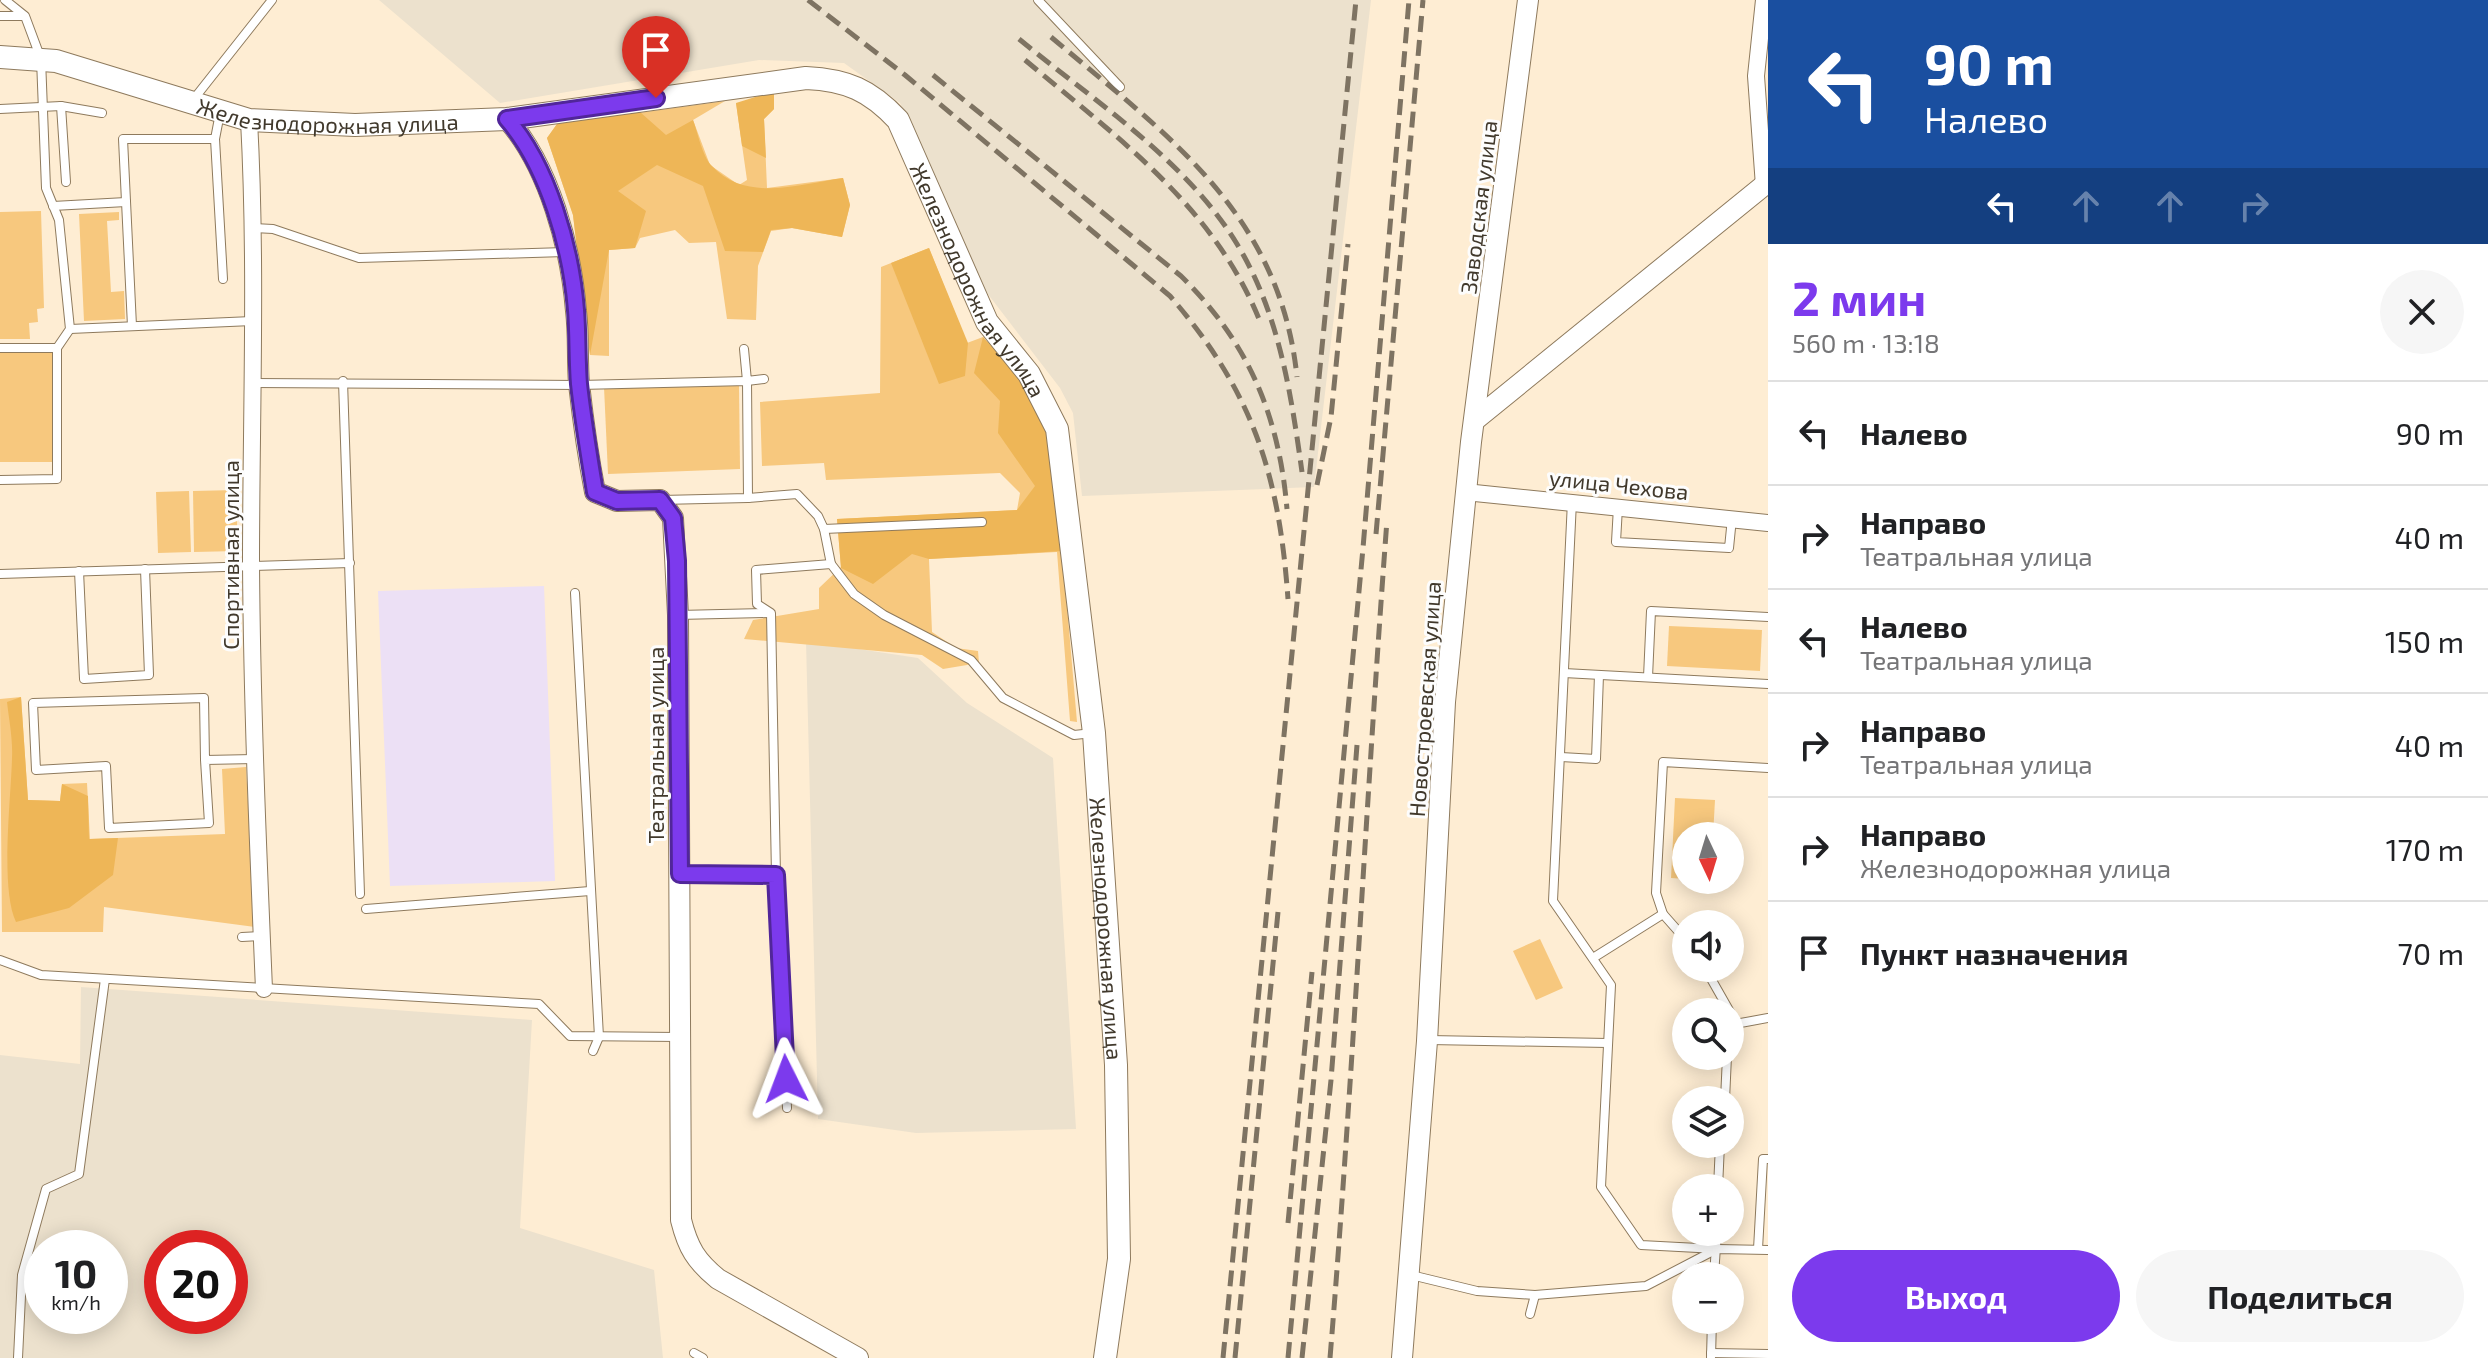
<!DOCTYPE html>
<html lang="ru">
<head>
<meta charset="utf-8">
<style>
	:root { --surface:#fff; --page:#f6f6f6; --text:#202124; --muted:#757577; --line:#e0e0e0; --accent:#7c3aed }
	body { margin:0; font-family:"Exo 2",sans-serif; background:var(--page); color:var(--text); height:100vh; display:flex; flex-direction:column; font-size:30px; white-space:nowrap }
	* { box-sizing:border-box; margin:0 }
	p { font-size:26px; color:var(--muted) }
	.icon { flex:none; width:44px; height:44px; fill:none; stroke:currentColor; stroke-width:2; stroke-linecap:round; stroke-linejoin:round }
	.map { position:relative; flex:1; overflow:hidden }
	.drawer { display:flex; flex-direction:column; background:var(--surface); width:720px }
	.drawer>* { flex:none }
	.banner { background:#1a4fa0; color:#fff; overflow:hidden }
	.needle { width:52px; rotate:176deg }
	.fabs { position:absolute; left:1672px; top:822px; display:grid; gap:16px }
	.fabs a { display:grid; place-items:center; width:72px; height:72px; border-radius:50%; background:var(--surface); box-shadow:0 4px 20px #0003; font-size:40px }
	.speed { position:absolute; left:24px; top:1230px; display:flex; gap:16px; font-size:40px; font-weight:700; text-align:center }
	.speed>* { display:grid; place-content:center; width:104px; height:104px; border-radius:50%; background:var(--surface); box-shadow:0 4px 20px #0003; line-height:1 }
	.speed small { font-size:20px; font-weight:400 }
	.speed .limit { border:12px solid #d22; background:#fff; color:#111 }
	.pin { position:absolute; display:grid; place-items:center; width:68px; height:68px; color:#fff; margin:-82px -34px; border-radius:50% 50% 50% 0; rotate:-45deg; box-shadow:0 0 8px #0007 }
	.pin .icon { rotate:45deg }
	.me { position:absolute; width:88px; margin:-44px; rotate:357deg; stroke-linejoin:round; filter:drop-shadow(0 0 6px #0008) }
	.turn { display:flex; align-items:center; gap:28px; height:168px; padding:0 24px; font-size:36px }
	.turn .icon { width:104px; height:104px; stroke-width:2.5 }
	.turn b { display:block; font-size:56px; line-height:68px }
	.lanes { display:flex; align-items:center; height:76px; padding:0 24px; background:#0003; justify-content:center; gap:40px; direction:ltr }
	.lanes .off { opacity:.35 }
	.round { display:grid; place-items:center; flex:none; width:84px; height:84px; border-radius:42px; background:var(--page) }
	.summary { display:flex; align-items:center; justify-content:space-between; height:136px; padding:0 24px }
	h1 { font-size:48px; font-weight:700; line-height:60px; color:var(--accent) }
	.primary-button { display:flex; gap:16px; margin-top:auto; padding:16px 24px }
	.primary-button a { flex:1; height:92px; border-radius:48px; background:var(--accent); color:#fff; font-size:32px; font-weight:700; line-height:92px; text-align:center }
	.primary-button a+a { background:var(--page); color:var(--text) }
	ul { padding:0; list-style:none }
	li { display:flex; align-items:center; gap:24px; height:104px; padding:0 24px; border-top:2px solid var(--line) }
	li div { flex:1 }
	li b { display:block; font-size:30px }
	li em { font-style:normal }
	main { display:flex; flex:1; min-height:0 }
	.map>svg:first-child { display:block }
	.industrial { fill:#ece1cd; fill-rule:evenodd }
	.education { fill:#ece0f5 }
	.green { fill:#f7c87e }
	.forest { fill:#eeb657 }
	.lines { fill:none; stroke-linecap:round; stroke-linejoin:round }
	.service-casing { stroke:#8e7a5d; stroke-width:10 }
	.minor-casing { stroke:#8e7a5d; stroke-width:18 }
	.tertiary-casing { stroke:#8e7a5d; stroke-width:22 }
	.secondary-casing { stroke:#8e7a5d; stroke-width:24 }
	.service { stroke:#fff; stroke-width:8 }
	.minor { stroke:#fff; stroke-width:16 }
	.tertiary { stroke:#fff; stroke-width:20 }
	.secondary { stroke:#fff; stroke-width:22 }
	.rail { stroke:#7e7362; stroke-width:5; stroke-dasharray:16 8; stroke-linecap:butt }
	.route-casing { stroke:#51269a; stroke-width:20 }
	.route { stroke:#7c3aed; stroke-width:14 }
	.labels { text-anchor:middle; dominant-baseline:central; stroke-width:6; stroke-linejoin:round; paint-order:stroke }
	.street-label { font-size:22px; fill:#41392c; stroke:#fdfdfd }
</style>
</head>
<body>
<main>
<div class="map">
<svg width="1768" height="1358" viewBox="0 0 1768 1358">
	<rect width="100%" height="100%" fill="#feedd3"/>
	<g class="industrial">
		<path d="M379,0H1371L1314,487L1082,496L1073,413L1060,388L984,289L900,103L844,63L759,60L500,103Z"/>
		<path d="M806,641L918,658L967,703L1053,758L1076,1129L916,1133L818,1119Z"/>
		<path d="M81,987L532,1020L520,1228L654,1270L663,1358H0V1055L80,1064ZM42,1248H110V1316H42ZM162,1248H230V1316H162Z"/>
	</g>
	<path class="education" d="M544,586L555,881L390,886L378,591Z"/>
	<g class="green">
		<path d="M725,101L693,120L710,165L739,185L747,180L736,103L774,109L764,119L767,188L843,178L850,205L842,237L792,228L771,231L758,266L756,320L727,319L716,242L689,243L675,230L640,238L635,248L609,250V356L590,355L573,215L547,138L557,124Z"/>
		<path d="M41,211L44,308L37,309L38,322L29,323L30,339H0V212Z"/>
		<path d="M119,212V220L107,221L111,292L124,291L125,319L84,321L79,214Z"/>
		<path d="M929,248L967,343L983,337L1052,433L1077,722L1070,721L1057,552L929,559L932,632L956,648L978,651L979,663L943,669L922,655L744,639L753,620L819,609V588L841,567L837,519L1017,510L1020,493L1000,473L826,480L824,463L762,466L760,402L880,393L881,267Z"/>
		<rect x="0" y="353" width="52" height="109"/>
		<path d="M739,385L740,469L608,474L604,387Z"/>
		<path d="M236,490L238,551L194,552L193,491Z"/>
		<path d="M189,491L191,552L158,553L156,492Z"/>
		<path d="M1669,626L1762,630L1760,671L1667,666Z"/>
		<path d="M21,697L28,800L60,801L62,784L87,783L90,839L225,834L222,769L246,767L255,927L104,907L103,932H2L0,699Z"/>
		<path d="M1675,798L1715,800L1713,836H1686V879L1671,878Z"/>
		<path d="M1540,939L1563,988L1536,1000L1513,951Z"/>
	</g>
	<g class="forest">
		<path d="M774,91V109L764,119L766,158L742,146L736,103Z"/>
		<path d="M640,112L666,135L693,120C698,133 702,156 712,166C746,203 800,184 843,178L850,205L842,237L792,228L771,230L763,252L725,251L703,186L657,165L618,191L646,211L635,248L609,250L590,355L573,215L547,138L557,124Z"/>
		<path d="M929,248L968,343L965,376L939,384L891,263Z"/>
		<path d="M983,337L1032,390L1052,433L1062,551L929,559L912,554L873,584L841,568L837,519L1017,510L1035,486L998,433L1000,401L974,373Z"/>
		<path d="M21,697L28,800L60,801L62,784L88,796L89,839L118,838L113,875L69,908L16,922C0,889 11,799 12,758C13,739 9,720 7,702Z"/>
	</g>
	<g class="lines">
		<g class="service-casing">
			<g id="service">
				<path d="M1038,0L1120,87"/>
				<path d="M0,16H24"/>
				<path d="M193,100L272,0"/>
				<path d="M61,106L66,182"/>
				<path d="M0,109L61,106L102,113"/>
				<path d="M215,139L223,279"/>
				<path d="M53,206L126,202"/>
				<path d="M254,228L273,229L359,258L565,252"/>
				<path d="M132,326L123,139H215L220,113"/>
				<path d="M70,329L252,321"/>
				<path d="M0,348H57"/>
				<path d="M744,349L747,381L764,379"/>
				<path d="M343,381L360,894"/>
				<path d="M252,383L580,385L747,381L748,498L661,500"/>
				<path d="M0,480L57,479V348L70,329L59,220L46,188L41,59L25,16L5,0"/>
				<path d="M748,498L797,494L818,516L824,529L982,522"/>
				<path d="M1572,501L1553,901L1611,985L1601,1187L1641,1245L1717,1249"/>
				<path d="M1618,507L1616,542L1729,548L1732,518"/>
				<path d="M824,529L831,564"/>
				<path d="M79,571L84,679L149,675L145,569"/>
				<path d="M0,574L350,563"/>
				<path d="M575,593L599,1037L593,1051"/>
				<path d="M678,615L769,613"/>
				<path d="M1564,673L1768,684"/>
				<path d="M1648,677L1651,611L1768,617"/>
				<path d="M1561,757L1596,759L1599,675"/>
				<path d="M205,760L209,823L109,828L106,766L36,770L33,703L204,698L205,760L254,759"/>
				<path d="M681,874L776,875L787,1108"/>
				<path d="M776,875L771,613L757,604L756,570L831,564L854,594L884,615L971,660L1003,698L1074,735L1093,733"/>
				<path d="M366,909L590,891"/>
				<path d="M242,937L261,936"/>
				<path d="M1686,940L1663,914L1656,893L1663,762L1768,768"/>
				<path d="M1593,958L1663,914"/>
				<path d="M0,960L41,975L539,1004L570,1036L679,1037"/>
				<path d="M1705,968L1730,1012"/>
				<path d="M1730,1013L1735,1024L1730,1036"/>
				<path d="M1735,1024L1768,1018"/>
				<path d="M1429,1040L1608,1043"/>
				<path d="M1725,1100L1727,1056"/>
				<path d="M1718,1188L1720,1144"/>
				<path d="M1758,1249L1763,1159H1768"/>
				<path d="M1411,1275L1477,1291L1535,1295L1646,1286L1717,1249L1768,1250"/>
				<path d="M1714,1276L1717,1232"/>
				<path d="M1530,1314L1535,1295"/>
				<path d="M694,1353L703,1358"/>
				<path d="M1711,1353L1768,1354"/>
				<path d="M1711,1357L1712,1320"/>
				<path d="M18,1358L22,1275L46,1189L79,1174L105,979"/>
			</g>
		</g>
		<g class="minor-casing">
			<g id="minor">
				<path d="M1764,0L1756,76L1764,186"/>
				<path d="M249,120C257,268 251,416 251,564C252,706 258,848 264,989"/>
				<path d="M1465,492L1768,523"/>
			</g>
		</g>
		<g class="tertiary-casing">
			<g id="tertiary">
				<path d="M507,119C549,166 571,248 576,311C579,335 577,359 579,384C583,420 588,456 595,492L617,501L660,500L673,518L678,615L681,1220C688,1248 696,1261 718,1279L858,1358"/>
				<path d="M1475,420L1768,182"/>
				<path d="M1402,1358L1427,1041L1445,702L1471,442L1528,0"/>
			</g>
		</g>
		<g class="secondary-casing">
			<g id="secondary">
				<path id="s1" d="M0,57L56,61L249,120L355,125L507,119L806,78C847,80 870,90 898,120L987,322L1029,374L1057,429L1094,733L1116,1065L1119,1259L1105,1358"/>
			</g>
		</g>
		<use href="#service" class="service"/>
		<use href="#minor" class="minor"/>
		<use href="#tertiary" class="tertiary"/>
		<use href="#secondary" class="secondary"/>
		<g class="rail">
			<path d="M808,0L905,75L1170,296C1253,392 1279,474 1288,599"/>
			<path d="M1051,37C1167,135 1280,213 1297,377"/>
			<path d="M1019,39C1094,101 1186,160 1237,244C1279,313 1291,393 1302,472"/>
			<path d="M1025,60C1118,138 1216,208 1261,324"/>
			<path d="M933,75L1181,276C1248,342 1279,415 1287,509"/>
			<path d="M1317,485L1331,417L1348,244"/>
			<path d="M1376,534L1423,0"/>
			<path d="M1288,1223L1312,972"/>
			<path d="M1223,1358L1356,0"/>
			<path d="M1235,1358L1278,912"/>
			<path d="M1288,1358L1363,548L1409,0"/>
			<path d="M1302,1358L1331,1080L1357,745"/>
			<path d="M1330,1358C1353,1079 1366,799 1387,520"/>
		</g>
	</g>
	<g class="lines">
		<g class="route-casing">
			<path id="route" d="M656,98L507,119C548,166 571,248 576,310C578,335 577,359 579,384C583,420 589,456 595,492L617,501L660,500L673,518L677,561L680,874L776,875L786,1079"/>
		</g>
		<use href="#route" class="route"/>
	</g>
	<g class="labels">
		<g class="street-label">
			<text stroke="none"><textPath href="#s1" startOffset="336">Железнодорожная улица</textPath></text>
			<text transform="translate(1478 207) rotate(-83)">Заводская улица</text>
			<text stroke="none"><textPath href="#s1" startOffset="1102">Железнодорожная улица</textPath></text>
			<text transform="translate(1619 484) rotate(6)">улица Чехова</text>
			<text transform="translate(230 555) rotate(-90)">Спортивная улица</text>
			<text transform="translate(1424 699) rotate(-86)">Новостроевская улица</text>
			<text transform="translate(655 745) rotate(-90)">Театральная улица</text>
			<text stroke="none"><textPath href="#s1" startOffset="1774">Железнодорожная улица</textPath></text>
		</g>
	</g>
</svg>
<div class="fabs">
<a><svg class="needle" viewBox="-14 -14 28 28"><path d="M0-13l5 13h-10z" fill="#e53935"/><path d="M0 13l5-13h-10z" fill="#757577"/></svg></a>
<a><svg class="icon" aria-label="sound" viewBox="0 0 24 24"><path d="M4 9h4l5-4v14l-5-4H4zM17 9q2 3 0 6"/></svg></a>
<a><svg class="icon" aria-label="search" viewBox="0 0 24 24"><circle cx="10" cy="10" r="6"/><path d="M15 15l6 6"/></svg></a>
<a><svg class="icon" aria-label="layers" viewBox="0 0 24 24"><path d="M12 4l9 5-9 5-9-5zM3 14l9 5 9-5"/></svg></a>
<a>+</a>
<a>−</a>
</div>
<div class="speed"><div>10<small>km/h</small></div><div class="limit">20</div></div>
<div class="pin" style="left:656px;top:98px;background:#d93025"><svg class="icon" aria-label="arrive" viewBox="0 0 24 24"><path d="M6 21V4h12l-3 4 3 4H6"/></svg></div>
<svg class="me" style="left:786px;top:1079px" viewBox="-20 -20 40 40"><path d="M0-17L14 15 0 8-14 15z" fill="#7c3aed" stroke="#fff" stroke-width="4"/></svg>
</div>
<section class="drawer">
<div class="banner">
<div class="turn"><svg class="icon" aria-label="left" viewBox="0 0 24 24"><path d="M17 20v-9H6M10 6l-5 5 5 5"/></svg><div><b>90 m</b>Налево</div></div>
<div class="lanes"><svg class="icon" aria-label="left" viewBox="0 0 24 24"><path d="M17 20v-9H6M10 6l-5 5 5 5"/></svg><svg class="icon off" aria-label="ahead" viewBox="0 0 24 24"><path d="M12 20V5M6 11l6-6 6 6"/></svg><svg class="icon off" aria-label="ahead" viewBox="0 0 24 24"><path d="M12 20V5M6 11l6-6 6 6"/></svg><svg class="icon off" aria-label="right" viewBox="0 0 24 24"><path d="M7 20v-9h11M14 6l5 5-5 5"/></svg></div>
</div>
<div class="summary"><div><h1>2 мин</h1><p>560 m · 13:18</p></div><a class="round"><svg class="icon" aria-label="close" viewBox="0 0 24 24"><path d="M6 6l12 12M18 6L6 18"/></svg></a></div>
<ul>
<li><svg class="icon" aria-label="left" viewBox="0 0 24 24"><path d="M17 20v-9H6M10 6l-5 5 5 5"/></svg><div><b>Налево</b></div><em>90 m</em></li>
<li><svg class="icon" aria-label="right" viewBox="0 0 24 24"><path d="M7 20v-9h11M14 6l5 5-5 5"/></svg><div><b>Направо</b><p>Театральная улица</p></div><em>40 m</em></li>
<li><svg class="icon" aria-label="left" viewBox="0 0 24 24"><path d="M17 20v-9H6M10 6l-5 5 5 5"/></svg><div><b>Налево</b><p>Театральная улица</p></div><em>150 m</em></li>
<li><svg class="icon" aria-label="right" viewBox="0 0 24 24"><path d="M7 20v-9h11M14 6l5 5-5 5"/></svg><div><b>Направо</b><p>Театральная улица</p></div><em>40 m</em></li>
<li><svg class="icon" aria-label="right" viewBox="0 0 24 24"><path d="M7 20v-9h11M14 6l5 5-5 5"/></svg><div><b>Направо</b><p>Железнодорожная улица</p></div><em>170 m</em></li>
<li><svg class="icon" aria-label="arrive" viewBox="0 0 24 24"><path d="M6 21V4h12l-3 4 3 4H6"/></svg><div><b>Пункт назначения</b></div><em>70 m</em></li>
</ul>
<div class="primary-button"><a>Выход</a><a>Поделиться</a></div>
</section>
</main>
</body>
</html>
